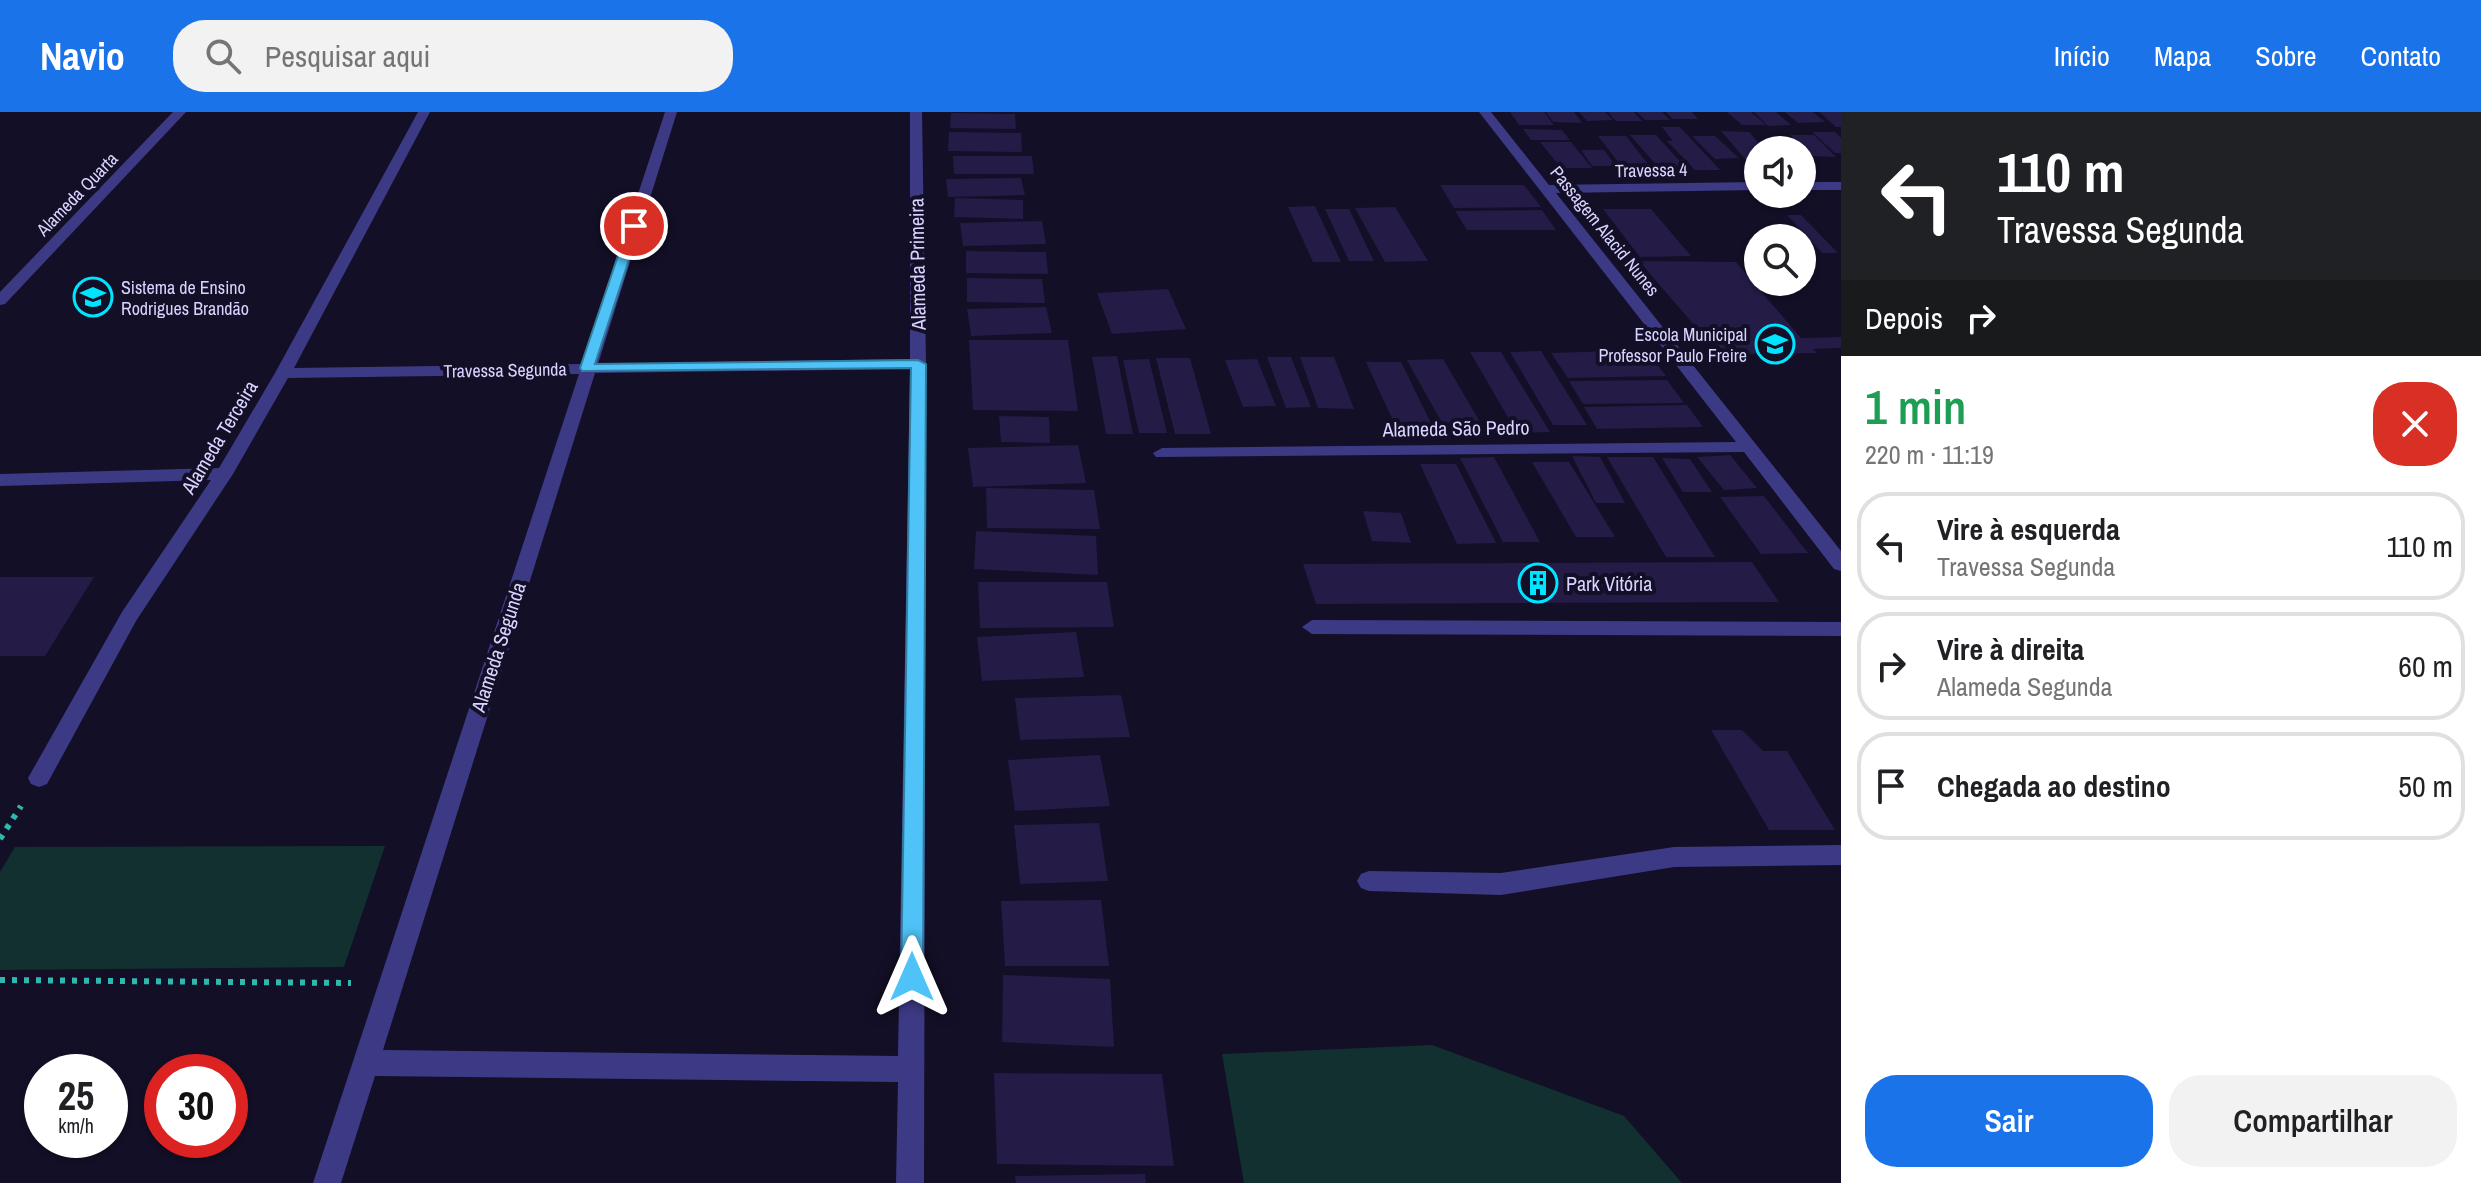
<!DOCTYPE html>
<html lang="pt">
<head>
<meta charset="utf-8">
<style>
	:root { --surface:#fff; --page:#f2f2f2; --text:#202124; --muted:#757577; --line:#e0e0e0; --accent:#1a73e8 }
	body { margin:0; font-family:"Archivo Narrow",sans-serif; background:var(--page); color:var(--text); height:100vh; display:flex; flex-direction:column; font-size:30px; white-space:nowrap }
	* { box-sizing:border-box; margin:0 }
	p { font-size:26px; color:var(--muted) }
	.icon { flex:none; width:44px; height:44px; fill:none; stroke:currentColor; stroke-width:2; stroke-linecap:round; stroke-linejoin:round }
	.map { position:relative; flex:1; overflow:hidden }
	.drawer { display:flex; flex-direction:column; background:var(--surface); width:640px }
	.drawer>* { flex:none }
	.top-card { background:#202124; color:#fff; overflow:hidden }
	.controls { position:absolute; left:1744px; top:24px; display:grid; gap:16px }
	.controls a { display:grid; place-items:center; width:72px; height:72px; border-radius:50%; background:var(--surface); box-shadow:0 2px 6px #0004; font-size:40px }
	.speed { position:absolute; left:24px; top:942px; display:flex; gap:16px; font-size:40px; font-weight:700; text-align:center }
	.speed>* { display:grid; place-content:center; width:104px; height:104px; border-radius:50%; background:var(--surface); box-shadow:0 2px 6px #0004; line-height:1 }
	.speed small { font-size:20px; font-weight:400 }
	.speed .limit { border:12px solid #d22; background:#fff; color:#111 }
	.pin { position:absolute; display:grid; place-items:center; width:68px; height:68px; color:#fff; margin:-34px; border:4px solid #fff; border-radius:50%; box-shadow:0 2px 8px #0007 }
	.me { position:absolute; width:88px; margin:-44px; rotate:0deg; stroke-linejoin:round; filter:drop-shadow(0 0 6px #0008) }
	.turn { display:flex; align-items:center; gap:28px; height:168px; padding:0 24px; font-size:36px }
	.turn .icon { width:104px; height:104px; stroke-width:2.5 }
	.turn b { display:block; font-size:56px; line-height:68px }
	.then { display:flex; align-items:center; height:76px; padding:0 24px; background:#0003; gap:16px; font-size:30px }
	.round { display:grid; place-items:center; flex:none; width:84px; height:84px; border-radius:32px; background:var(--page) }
	.overview { display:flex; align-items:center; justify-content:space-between; height:136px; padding:0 24px }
	h1 { font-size:48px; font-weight:600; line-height:60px; color:#1e9e55 }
	.cta { display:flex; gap:16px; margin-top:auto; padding:16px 24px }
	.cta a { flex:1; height:92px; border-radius:32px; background:var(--accent); color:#fff; font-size:32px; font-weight:600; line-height:92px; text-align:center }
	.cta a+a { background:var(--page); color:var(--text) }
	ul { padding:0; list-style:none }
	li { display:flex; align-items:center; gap:24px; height:108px; margin:0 16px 12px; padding:0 8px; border:4px solid var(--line); border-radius:32px }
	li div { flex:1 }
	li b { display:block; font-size:30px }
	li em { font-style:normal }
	header { display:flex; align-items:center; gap:48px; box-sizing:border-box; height:112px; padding:0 40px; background:var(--accent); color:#fff }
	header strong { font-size:38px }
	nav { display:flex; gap:44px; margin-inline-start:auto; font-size:28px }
	.search { width:560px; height:72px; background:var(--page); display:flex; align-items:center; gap:20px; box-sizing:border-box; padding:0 28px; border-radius:32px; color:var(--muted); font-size:30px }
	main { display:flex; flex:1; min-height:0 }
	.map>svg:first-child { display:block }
	.green { fill:#12302f }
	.building { fill:#241b47 }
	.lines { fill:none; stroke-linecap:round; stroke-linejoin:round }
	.path { stroke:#2fb8b0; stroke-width:6; stroke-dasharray:5 7; stroke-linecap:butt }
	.minor { fill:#3d3a85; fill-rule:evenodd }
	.route { fill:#4fc3f7; stroke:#337fa1; stroke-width:2 }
	.labels { text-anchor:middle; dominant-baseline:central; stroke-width:8; stroke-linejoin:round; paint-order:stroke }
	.far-street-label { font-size:18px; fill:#d9d4ff; stroke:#130f26 }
	.far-poi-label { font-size:18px; fill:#d9d4ff; stroke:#130f26; text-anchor:start }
	.street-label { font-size:20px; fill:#d9d4ff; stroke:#130f26 }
	.poi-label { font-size:20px; fill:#d9d4ff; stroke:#130f26; text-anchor:start }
</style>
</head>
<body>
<header>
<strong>Navio</strong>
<div class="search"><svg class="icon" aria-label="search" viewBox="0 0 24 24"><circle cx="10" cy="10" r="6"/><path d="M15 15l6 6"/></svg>Pesquisar aqui</div>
<nav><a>Início</a><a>Mapa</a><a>Sobre</a><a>Contato</a></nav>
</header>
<main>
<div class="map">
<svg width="1841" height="1071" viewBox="0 0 1841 1071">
	<rect width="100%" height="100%" fill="#130f26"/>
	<g class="green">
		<path d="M385,734L344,855L0,858V760L15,735Z"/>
		<path d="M1432,933L1624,1004L1682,1071H1244L1222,942Z"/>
	</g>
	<g class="building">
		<path d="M1510,0H1544L1554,13H1519Z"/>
		<path d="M1546,0H1574L1582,11L1553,10Z"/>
		<path d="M1579,0H1605L1613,8L1587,9Z"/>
		<path d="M1608,0H1634L1642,9H1616Z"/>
		<path d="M1637,0H1662L1670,8H1645Z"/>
		<path d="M1666,0H1692L1698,7H1672Z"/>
		<path d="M1727,0H1751L1766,13H1742Z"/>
		<path d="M1754,0H1776L1791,13L1768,14Z"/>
		<path d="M1785,0H1813L1825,10L1798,11Z"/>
		<path d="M1819,0H1841V15H1836Z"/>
		<path d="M951,1L1015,2L1016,17L950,16Z"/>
		<path d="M1662,15H1680L1720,58H1695L1667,29H1673Z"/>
		<path d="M1523,17L1562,18L1570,28H1531Z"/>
		<path d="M1721,19L1749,20L1765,38H1758V55H1752Z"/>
		<path d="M949,20L1021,21L1022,40L948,39Z"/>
		<path d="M1812,20H1835L1841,26V41H1835Z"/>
		<path d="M1630,23H1656L1687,57H1660Z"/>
		<path d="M1790,23H1814L1836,45L1811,44Z"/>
		<path d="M1598,24H1626L1651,56L1622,55Z"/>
		<path d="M1692,24H1715L1739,46L1715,47Z"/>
		<path d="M1540,30H1571L1592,56H1561Z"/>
		<path d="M1581,38H1604L1616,54H1592Z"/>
		<path d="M953,44H1032L1034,62H954Z"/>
		<path d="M1021,66L1025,83L948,85L946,67Z"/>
		<path d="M1440,73H1524L1541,95L1454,96Z"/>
		<path d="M955,86L1023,88V107L954,105Z"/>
		<path d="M1315,94L1341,150H1313L1288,95Z"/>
		<path d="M1395,95L1428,149L1385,150L1355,96Z"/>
		<path d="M1325,97H1349L1374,149H1349Z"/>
		<path d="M1603,97H1651L1691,144L1640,145Z"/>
		<path d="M1542,98L1556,118H1467L1455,99Z"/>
		<path d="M1787,103H1801L1838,141H1822Z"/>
		<path d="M1042,109L1046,132L963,134L960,111Z"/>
		<path d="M966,139L1046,140L1048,162L966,161Z"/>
		<path d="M1639,149L1736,150L1801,226L1841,225V236L1813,237L1817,241L1719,242Z"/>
		<path d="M967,166L1042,167L1045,191L967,190Z"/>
		<path d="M1168,177L1186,217L1112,222L1097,181Z"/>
		<path d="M1046,195L1052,221L971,224L967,197Z"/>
		<path d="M969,228H1068L1078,299L973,298Z"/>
		<path d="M1646,238L1666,264L1568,266L1551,241Z"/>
		<path d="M1541,239L1587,313H1553L1510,240Z"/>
		<path d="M1470,240H1501L1550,320L1517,321Z"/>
		<path d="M1117,244L1133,322H1106L1092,245Z"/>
		<path d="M1267,245H1291L1311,295L1286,296Z"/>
		<path d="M1300,245H1334L1354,297L1318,296Z"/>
		<path d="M1156,246H1190L1211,322H1175Z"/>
		<path d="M1149,247L1167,321H1139L1123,248Z"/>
		<path d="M1257,247L1276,294L1243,295L1225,248Z"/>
		<path d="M1443,247L1480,310L1442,311L1407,248Z"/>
		<path d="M1366,250H1401L1432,313H1395Z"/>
		<path d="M1667,268L1684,291L1583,292L1569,269Z"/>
		<path d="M1687,293L1703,315L1597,317L1584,295Z"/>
		<path d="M999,304L1049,305L1050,331L1001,330Z"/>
		<path d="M1078,333L1086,371L973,375L968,336Z"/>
		<path d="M1730,343L1757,376L1724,378L1697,345Z"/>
		<path d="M1572,344L1600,345L1625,391H1596Z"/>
		<path d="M1494,345L1540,430H1503L1460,346Z"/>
		<path d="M1607,345H1653L1715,445H1666Z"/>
		<path d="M1662,346L1690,347L1712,380H1683Z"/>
		<path d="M1532,350H1569L1615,425H1576Z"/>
		<path d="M1420,352H1456L1496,431L1457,432Z"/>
		<path d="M986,376L1094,378L1100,417L987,416Z"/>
		<path d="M1764,384L1808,441L1761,442L1720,385Z"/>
		<path d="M1363,399L1401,401L1411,431L1372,429Z"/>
		<path d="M976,419L1096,424L1098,463L974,457Z"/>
		<path d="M1752,450L1779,490L1316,492L1303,452Z"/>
		<path d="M0,465H94L45,544H0Z"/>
		<path d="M978,470H1107L1114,515L980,516Z"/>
		<path d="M1076,520L1084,565L982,569L977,525Z"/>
		<path d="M1121,583L1130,625L1020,628L1015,586Z"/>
		<path d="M1711,618H1742L1763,639H1787L1835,718H1769Z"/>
		<path d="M1100,643L1110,694L1015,699L1008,648Z"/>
		<path d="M1099,711L1108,769L1020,772L1014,713Z"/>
		<path d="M1101,788L1109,854H1005L1001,789Z"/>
		<path d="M1003,863L1110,867L1114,935L1002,930Z"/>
		<path d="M994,961L1162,962L1174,1054L997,1052Z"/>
		<path d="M1145,1062L1146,1071H1016L1015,1064Z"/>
	</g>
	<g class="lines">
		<g class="path">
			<path d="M0,727L21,694"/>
			<path d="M0,868L351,871"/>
		</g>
		<g class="minor">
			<path d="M173,0H186L5,192L0,193V180Z"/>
			<path d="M418,0H430L294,256L582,252L665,0H677L598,252L910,247V0H922L926,252L924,1071H896L898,970L375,964L341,1071H313L579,262L288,266L233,362L136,509L47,672L39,675L31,672L28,666L122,500L211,368L0,374V362L219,356L275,261ZM910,257L898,944L383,938L595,261Z"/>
			<path d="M1479,0H1491L1549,73L1758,70V78L1556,81L1841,439V459L1834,457L1744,340L1156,345L1153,341L1162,336L1736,330Z"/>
			<rect x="1802" y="70" width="39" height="8"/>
			<path d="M1312,508L1841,510V524L1312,522L1302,515Z"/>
			<path d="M1841,733V753L1674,755L1501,783L1369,779L1361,776L1357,769L1361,762L1369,759L1501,761L1674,735Z"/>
		</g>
	</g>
	<path class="route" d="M634,110L640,114L595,252L918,248L926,252L923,865L920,872L912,876L904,872L901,865L911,256L582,259L580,256L628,114Z"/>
	<defs>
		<g id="school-ring" transform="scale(2)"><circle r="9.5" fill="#130f26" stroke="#00e5ff" stroke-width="1.5"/><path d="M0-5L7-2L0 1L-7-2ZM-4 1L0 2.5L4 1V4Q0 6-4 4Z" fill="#00e5ff"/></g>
		<g id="building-ring" transform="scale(2)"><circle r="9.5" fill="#130f26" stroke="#00e5ff" stroke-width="1.5"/><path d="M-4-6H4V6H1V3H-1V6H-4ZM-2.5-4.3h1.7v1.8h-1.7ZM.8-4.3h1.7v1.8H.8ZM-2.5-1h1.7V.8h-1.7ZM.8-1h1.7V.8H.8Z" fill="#00e5ff"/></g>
	</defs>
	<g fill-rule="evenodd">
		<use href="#school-ring" x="93" y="185"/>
		<use href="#school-ring" x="1775" y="232"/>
		<use href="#building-ring" x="1538" y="471"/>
	</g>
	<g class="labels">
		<g class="far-street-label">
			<text transform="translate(1651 58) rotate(-1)">Travessa 4</text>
			<text transform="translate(77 82) rotate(-46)">Alameda Quarta</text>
			<text transform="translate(1605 119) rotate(51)">Passagem Alacid Nunes</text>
			<text transform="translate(505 258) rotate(-1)">Travessa Segunda</text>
		</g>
		<g class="far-poi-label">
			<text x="121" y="175">Sistema de Ensino<tspan x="121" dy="21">Rodrigues Brandão</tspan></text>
			<text x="1747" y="222" text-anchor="end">Escola Municipal<tspan x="1747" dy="21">Professor Paulo Freire</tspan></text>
		</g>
		<g class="street-label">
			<text transform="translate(917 152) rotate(-91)">Alameda Primeira</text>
			<text transform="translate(1456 316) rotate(-1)">Alameda São Pedro</text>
			<text transform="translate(219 325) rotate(-59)">Alameda Terceira</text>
			<text transform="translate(498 535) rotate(-72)">Alameda Segunda</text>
		</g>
		<g class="poi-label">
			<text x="1566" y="471">Park Vitória</text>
		</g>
	</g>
</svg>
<div class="controls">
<a><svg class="icon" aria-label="sound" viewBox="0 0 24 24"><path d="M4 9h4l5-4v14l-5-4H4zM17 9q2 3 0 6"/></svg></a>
<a><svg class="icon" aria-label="search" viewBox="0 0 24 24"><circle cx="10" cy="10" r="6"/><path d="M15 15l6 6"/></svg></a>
</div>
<div class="speed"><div>25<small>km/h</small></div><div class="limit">30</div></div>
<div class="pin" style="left:634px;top:114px;background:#d93025"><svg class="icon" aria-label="arrive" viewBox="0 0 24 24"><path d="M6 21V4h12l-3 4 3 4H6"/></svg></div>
<svg class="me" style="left:912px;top:865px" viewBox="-20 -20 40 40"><path d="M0-17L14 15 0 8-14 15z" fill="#4fc3f7" stroke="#fff" stroke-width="4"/></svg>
</div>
<section class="drawer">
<div class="top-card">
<div class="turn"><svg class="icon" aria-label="left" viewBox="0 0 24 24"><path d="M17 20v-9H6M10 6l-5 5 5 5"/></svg><div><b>110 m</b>Travessa Segunda</div></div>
<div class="then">Depois<svg class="icon" aria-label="right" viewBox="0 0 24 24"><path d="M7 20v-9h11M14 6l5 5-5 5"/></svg></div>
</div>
<div class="overview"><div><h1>1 min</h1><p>220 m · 11:19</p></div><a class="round" style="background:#d93025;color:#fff"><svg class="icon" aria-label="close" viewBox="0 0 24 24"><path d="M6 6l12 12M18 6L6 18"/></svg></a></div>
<ul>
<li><svg class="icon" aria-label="left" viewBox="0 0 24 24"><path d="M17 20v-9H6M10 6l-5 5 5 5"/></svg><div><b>Vire à esquerda</b><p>Travessa Segunda</p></div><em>110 m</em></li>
<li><svg class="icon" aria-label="right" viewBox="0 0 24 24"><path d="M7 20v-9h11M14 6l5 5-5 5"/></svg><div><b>Vire à direita</b><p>Alameda Segunda</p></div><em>60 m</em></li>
<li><svg class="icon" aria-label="arrive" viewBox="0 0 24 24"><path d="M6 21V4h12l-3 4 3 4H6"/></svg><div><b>Chegada ao destino</b></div><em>50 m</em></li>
</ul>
<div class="cta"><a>Sair</a><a>Compartilhar</a></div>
</section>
</main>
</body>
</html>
